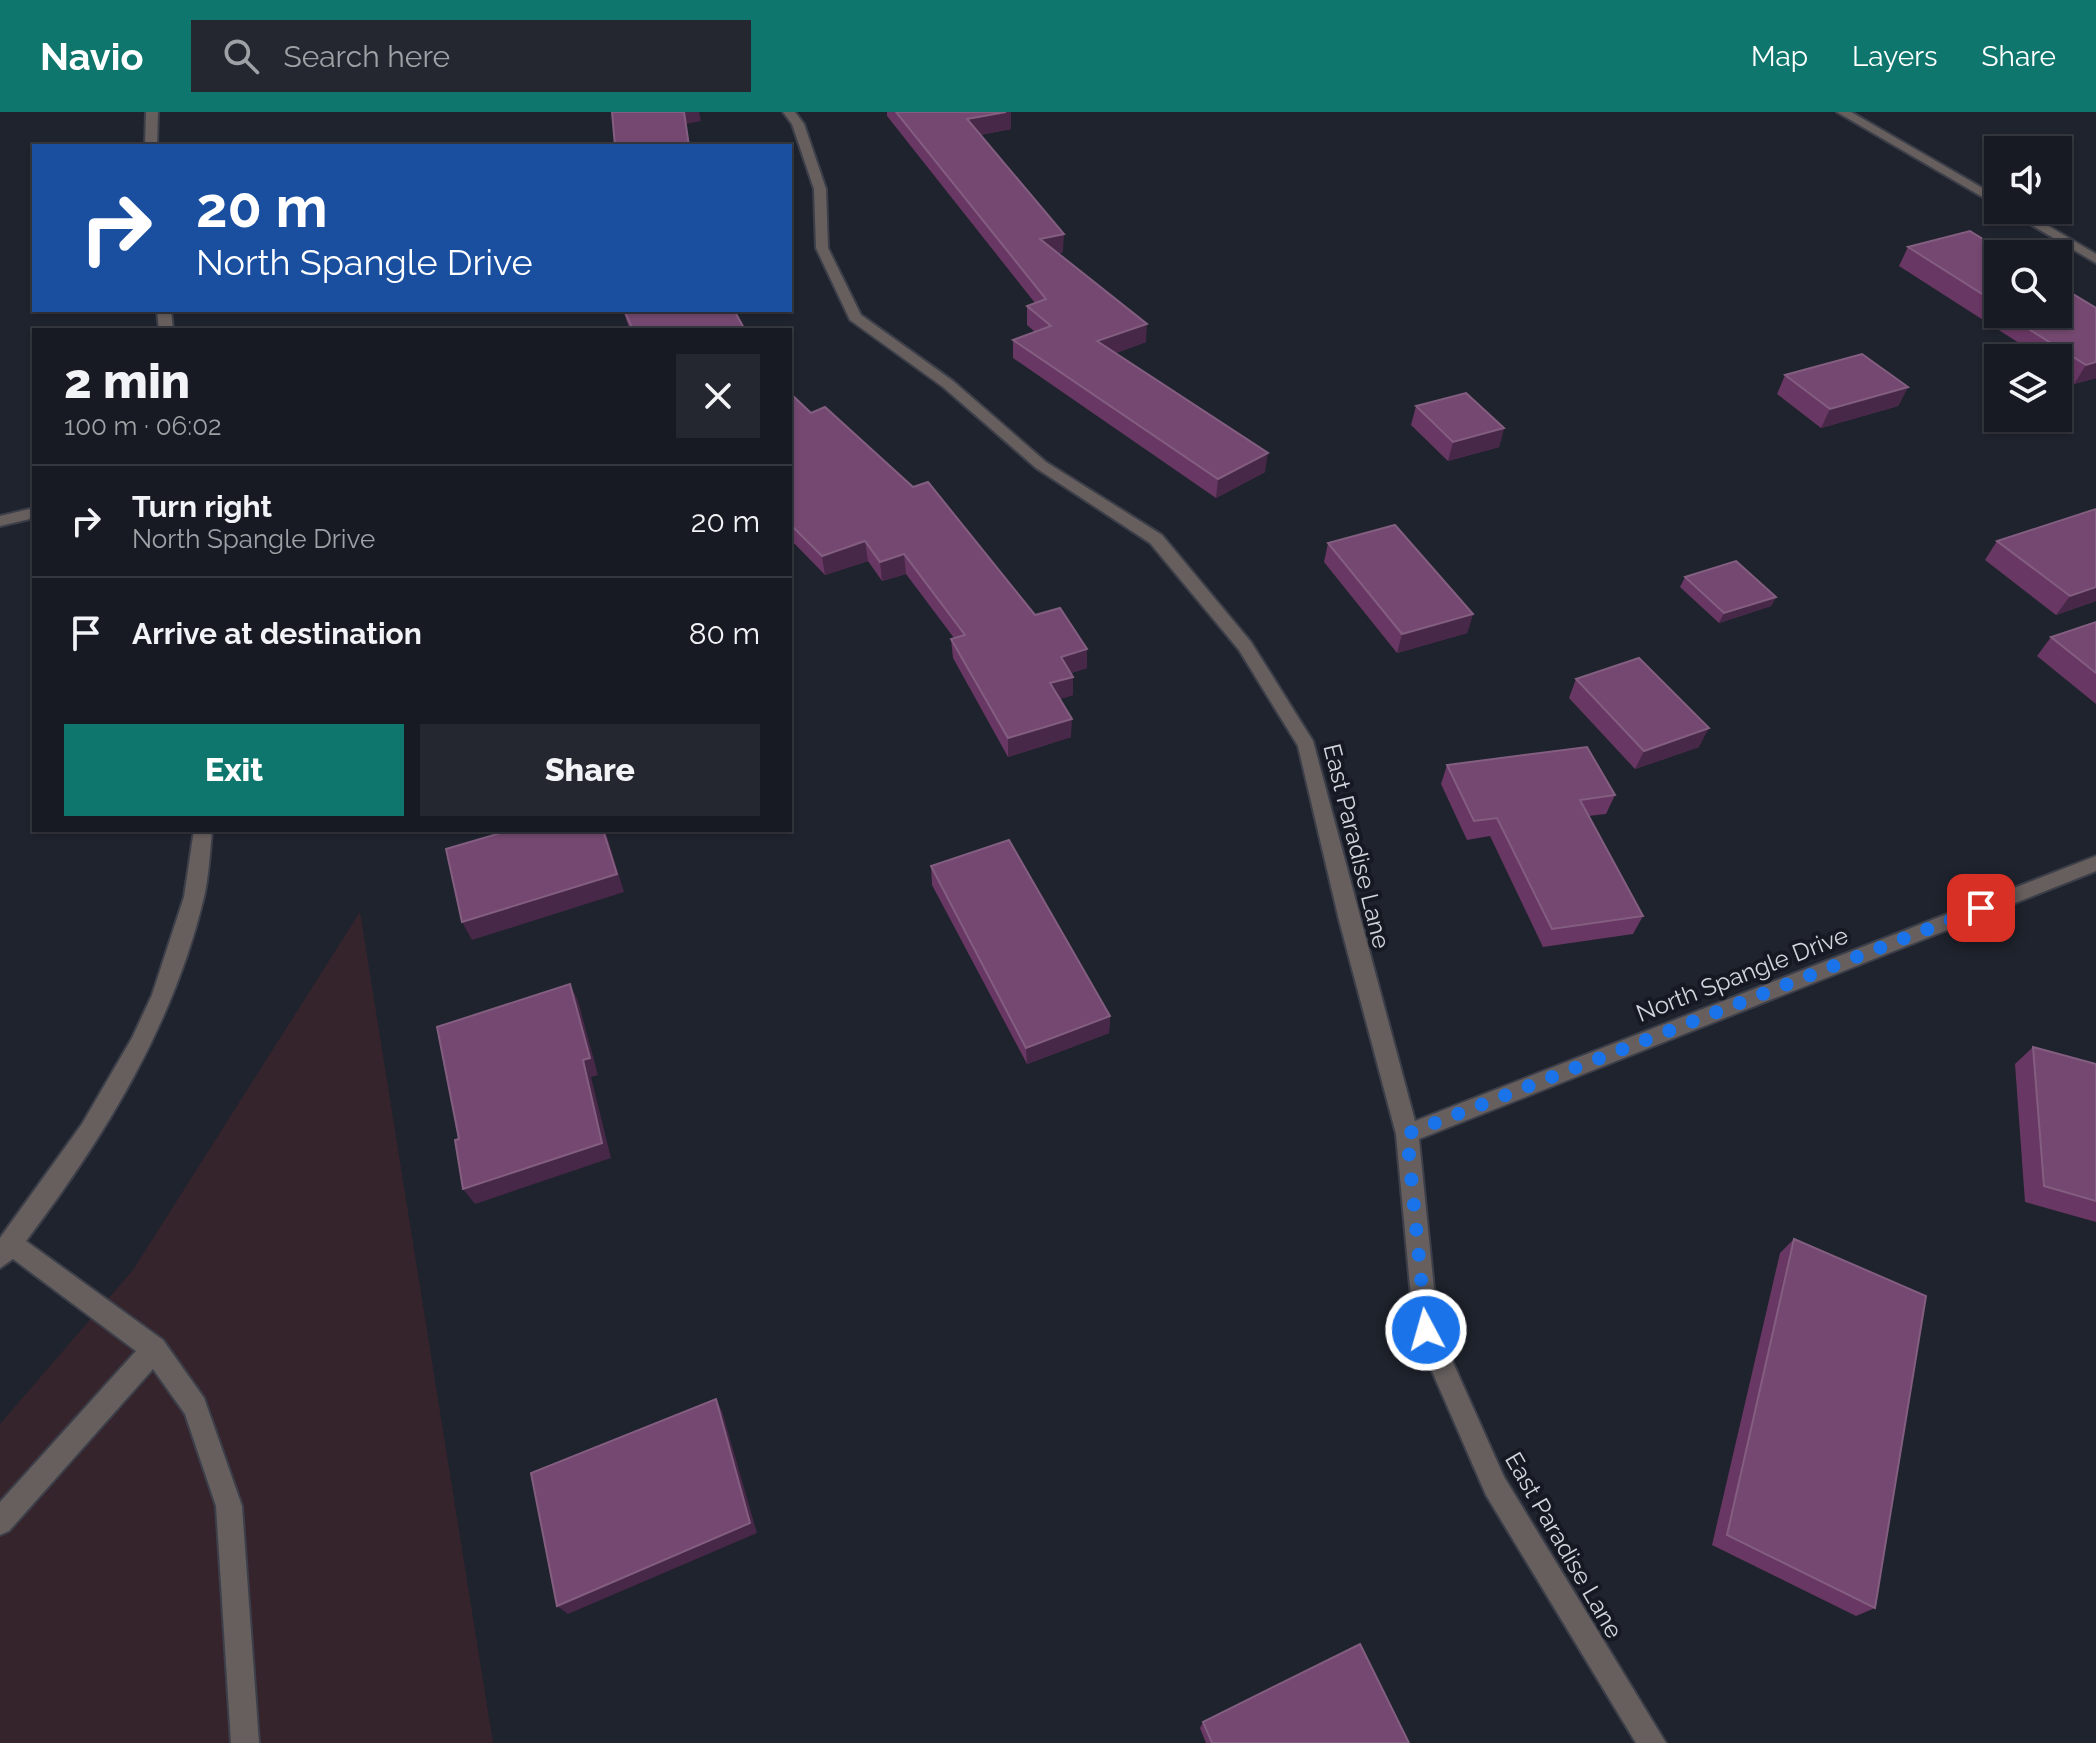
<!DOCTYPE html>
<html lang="en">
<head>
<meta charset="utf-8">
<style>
	:root { --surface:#171a22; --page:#24272f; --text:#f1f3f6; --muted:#9ea1a5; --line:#363840; --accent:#0f766e }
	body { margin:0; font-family:Raleway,sans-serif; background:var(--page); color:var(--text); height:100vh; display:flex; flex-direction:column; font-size:30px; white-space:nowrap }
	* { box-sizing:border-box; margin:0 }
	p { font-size:26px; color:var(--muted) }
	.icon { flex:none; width:44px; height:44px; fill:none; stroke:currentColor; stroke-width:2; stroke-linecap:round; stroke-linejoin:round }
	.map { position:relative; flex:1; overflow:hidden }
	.panel { position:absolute; left:32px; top:216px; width:760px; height:504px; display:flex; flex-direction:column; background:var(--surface); border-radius:0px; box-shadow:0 2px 6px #0004,0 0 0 2px var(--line) }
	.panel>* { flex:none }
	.top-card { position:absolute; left:32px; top:32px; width:760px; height:168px; border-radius:0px; box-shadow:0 2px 6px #0004,0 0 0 2px var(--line); background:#1a4fa0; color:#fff; overflow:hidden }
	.controls { position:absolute; left:1984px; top:24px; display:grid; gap:16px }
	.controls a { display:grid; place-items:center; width:88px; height:88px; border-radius:0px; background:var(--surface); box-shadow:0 2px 6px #0004,0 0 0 2px var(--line); font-size:40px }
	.pin { position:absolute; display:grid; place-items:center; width:68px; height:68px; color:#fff; margin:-34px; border-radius:16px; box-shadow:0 4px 12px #0006 }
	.me { position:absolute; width:88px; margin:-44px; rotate:354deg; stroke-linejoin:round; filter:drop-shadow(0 0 6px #0008) }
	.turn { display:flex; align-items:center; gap:28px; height:168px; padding:0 32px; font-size:36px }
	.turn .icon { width:104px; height:104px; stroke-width:2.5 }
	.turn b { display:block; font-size:56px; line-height:68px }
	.round { display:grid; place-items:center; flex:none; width:84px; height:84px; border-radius:0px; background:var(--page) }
	.head { display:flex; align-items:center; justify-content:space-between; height:136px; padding:0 32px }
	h1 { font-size:48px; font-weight:800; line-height:60px }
	.button { display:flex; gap:16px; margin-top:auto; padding:16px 32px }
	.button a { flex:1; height:92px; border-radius:0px; background:var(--accent); color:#fff; font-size:32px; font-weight:800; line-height:92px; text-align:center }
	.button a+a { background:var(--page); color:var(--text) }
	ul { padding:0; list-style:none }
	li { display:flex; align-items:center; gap:24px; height:112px; padding:0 32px; border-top:2px solid var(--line) }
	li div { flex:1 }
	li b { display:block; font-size:30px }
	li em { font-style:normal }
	header { display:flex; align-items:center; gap:48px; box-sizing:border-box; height:112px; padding:0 40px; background:var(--accent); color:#fff }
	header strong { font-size:38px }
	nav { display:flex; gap:44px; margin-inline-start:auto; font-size:28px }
	.search { width:560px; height:72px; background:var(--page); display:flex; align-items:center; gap:20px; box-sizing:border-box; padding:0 28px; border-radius:0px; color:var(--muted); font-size:30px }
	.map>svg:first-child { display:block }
	.education { fill:#36242d }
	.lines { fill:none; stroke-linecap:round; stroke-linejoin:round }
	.minor-casing { stroke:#3c3f49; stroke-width:4 }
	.minor { fill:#665f5e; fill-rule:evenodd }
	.wall { fill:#693763 }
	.shaded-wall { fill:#472848 }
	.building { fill:#744870; stroke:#835e81; stroke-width:2 }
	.route { stroke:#1a73e8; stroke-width:14; stroke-dasharray:0 25.2 }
	.labels { text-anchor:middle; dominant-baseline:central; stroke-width:8; stroke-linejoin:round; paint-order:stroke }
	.street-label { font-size:24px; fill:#d2d4db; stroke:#161923 }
</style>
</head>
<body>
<header>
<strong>Navio</strong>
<div class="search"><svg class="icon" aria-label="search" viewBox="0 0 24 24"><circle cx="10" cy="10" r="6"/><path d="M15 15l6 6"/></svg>Search here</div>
<nav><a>Map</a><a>Layers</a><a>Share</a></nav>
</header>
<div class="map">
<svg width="2096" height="1631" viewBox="0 0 2096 1631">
	<rect width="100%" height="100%" fill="#1f232d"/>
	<path class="education" d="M360,800L493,1631H0V1312L133,1158Z"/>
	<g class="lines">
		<g class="minor-casing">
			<g id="minor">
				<path d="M146,0H158L157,34H145Z"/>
				<path d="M783,0H795L804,12L826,77L828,136L861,203L953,269L1046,350L1162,423L1251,530L1313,629L1415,1009L2096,744V759L1419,1027L1438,1217L1504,1365L1666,1631H1636L1486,1383L1414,1218L1396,1022L1339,808L1298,634L1239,538L1150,431L1036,356L943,275L850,208L816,136L814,77L792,12Z"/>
				<path d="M1837,0H1851L1998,85V94Z"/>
				<path d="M2006,98H2021L2096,142V151Z"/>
				<path d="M157,198H171L173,218H159Z"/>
				<path d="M34,396V406L0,414V404Z"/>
				<path d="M194,718H212C210,740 209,763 204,785C174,912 104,1026 26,1129L163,1228L204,1286L242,1394L259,1631H231L216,1394L185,1302L153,1257L9,1419L0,1423V1390L136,1239L13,1147L0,1156V1126L82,1012L132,926L152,883L184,785Z"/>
			</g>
		</g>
		<use href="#minor" class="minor"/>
	</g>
	<g class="wall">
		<path d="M887,0H1011V17L980,23L1063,140L1058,142L1146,230L1116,241L1265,360L1216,386L1013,246V228L1035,220L1027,213V194L1035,191L887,4Z"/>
		<path d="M1908,135L1998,142V202H2058L2096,196V266L2074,272L2058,262V246H2033L2016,235L2019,231L1899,154Z"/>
		<path d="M623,198H734L745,218H630Z"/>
		<path d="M1785,263L1908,275L1898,294L1821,316L1777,282Z"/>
		<path d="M790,281L1035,503L1087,556L1071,561L1073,565V583L1060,587L1071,625L1008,645L953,546L951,527L954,526L906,462L882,469L868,449L825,463L790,427Z"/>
		<path d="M1416,294L1504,316L1499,335L1448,349L1411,313Z"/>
		<path d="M1997,429L2096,489L2056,503L1985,448Z"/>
		<path d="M1328,431L1473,502L1467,521L1397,541L1324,450Z"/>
		<path d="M1685,465L1776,485L1771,494L1719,511L1680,475Z"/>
		<path d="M2096,510V592L2037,544L2051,525Z"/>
		<path d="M1576,567L1699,635L1635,657L1569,586Z"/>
		<path d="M1447,653L1615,683L1606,702L1588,704L1643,804L1633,822L1543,835L1490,724L1467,728L1441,672Z"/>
		<path d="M931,754L1110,904L1109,921L1027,952L932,773Z"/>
		<path d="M2033,935L2096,952V1110L2025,1090L2015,952Z"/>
		<path d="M1794,1127L1875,1496L1856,1504L1712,1433L1780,1141Z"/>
		<path d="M1203,1610L1409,1631H1206L1200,1616Z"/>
	</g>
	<g class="shaded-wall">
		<path d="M684,0H699L701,9L686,12L690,34Z"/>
		<path d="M1006,0H1011V17L968,25L967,7Z"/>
		<path d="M1064,122L1063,140L1040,145V127Z"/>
		<path d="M1147,212L1146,230L1097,248V229Z"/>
		<path d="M2096,250V266L2074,272L2086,253Z"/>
		<path d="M1908,275L1898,294L1821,316L1830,297Z"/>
		<path d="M1504,316L1499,335L1448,349L1453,330Z"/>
		<path d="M1268,341L1265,360L1216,386L1218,367Z"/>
		<path d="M865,429L868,449L825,463L822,444Z"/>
		<path d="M904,442L906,462L882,469L880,450Z"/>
		<path d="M2096,475V489L2056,503L2070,484Z"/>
		<path d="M1776,485L1771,494L1719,511L1724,501Z"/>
		<path d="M1473,502L1467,521L1397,541L1402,522Z"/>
		<path d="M1087,537V556L1061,564V545Z"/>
		<path d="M1073,565V583L1050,590V571Z"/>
		<path d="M1072,607L1071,625L1008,645V626Z"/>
		<path d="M1709,616L1699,635L1635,657L1644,639Z"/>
		<path d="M603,718H605L624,780L472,828L462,810Z"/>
		<path d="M570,872L578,889L598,963L591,965L611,1046L475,1092L463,1077Z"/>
		<path d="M1110,904L1109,921L1027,952L1026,936Z"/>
		<path d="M716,1287L722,1299L757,1421L568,1502L557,1494Z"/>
	</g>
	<g class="building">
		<path d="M612,0H684L689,34H615Z"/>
		<path d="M896,0H1006L967,7L1064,122L1040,127L1147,212L1097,229L1268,341L1218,367L1013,228L1051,214L1027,194L1046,187Z"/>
		<path d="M1970,119L2007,142H1998V192L1908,135Z"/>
		<path d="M2058,173L2096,196V250L2086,253L2027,216L2033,215L2013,202H2058Z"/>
		<path d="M624,198H734L745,218H633Z"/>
		<path d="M1862,242L1908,275L1830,297L1785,263Z"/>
		<path d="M790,281L811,301L825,295L913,375L928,370L1035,503L1060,496L1087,537L1061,545L1073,565L1050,571L1072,607L1008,626L951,527L965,523L904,442L880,450L865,429L822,444L790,412Z"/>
		<path d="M1466,281L1504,316L1453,330L1416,294Z"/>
		<path d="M2096,397V475L2070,484L1997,429Z"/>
		<path d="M1395,413L1473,502L1402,522L1328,431Z"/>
		<path d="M1736,449L1776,485L1724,501L1685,465Z"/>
		<path d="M2096,510V561L2051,525Z"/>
		<path d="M1639,546L1709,616L1644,639L1576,567Z"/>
		<path d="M1587,635L1615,683L1580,688L1643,804L1552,817L1497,706L1474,709L1447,653Z"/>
		<path d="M511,718H603L617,762L462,810L446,737Z"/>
		<path d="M1009,728L1110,904L1026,936L931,754Z"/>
		<path d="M570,872L590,946L583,948L602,1031L463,1077L455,1028L459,1027L437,915Z"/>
		<path d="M2033,935L2096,952V1089L2044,1074Z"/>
		<path d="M1794,1127L1926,1184L1875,1496L1727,1423Z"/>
		<path d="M716,1287L750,1411L557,1494L531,1361Z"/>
		<path d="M1360,1532L1409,1631H1212L1203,1610Z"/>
	</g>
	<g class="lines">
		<path class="route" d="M1426,1218L1407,1022L1981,796"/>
	</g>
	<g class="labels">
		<g class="street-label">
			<text transform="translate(1357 734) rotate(76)">East Paradise Lane</text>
			<text transform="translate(1742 862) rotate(-21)">North Spangle Drive</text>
			<text transform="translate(1564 1433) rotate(60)">East Paradise Lane</text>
		</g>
	</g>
</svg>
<div class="controls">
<a><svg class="icon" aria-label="sound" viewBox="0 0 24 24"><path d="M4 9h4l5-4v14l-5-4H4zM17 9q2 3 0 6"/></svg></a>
<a><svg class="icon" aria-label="search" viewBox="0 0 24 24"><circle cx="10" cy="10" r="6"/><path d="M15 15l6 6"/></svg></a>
<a><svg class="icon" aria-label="layers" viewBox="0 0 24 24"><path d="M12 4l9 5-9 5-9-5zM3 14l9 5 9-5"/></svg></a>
</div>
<div class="pin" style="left:1981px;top:796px;background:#d93025"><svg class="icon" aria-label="arrive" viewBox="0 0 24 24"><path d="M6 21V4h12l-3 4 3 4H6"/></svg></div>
<svg class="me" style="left:1426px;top:1218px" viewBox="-20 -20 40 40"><circle r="17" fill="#1a73e8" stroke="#fff" stroke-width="3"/><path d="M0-11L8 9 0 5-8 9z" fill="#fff"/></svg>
<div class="top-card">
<div class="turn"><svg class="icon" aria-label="right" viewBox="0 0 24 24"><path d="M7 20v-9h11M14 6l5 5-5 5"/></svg><div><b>20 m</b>North Spangle Drive</div></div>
</div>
<section class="panel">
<div class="head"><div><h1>2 min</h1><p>100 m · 06:02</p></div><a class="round"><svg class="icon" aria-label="close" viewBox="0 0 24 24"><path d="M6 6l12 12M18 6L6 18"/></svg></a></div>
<ul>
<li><svg class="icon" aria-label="right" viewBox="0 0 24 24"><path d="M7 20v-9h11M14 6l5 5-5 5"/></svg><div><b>Turn right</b><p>North Spangle Drive</p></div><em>20 m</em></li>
<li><svg class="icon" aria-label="arrive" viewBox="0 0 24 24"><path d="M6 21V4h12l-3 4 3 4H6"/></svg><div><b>Arrive at destination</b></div><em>80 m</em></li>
</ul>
<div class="button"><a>Exit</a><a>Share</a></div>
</section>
</div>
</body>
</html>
